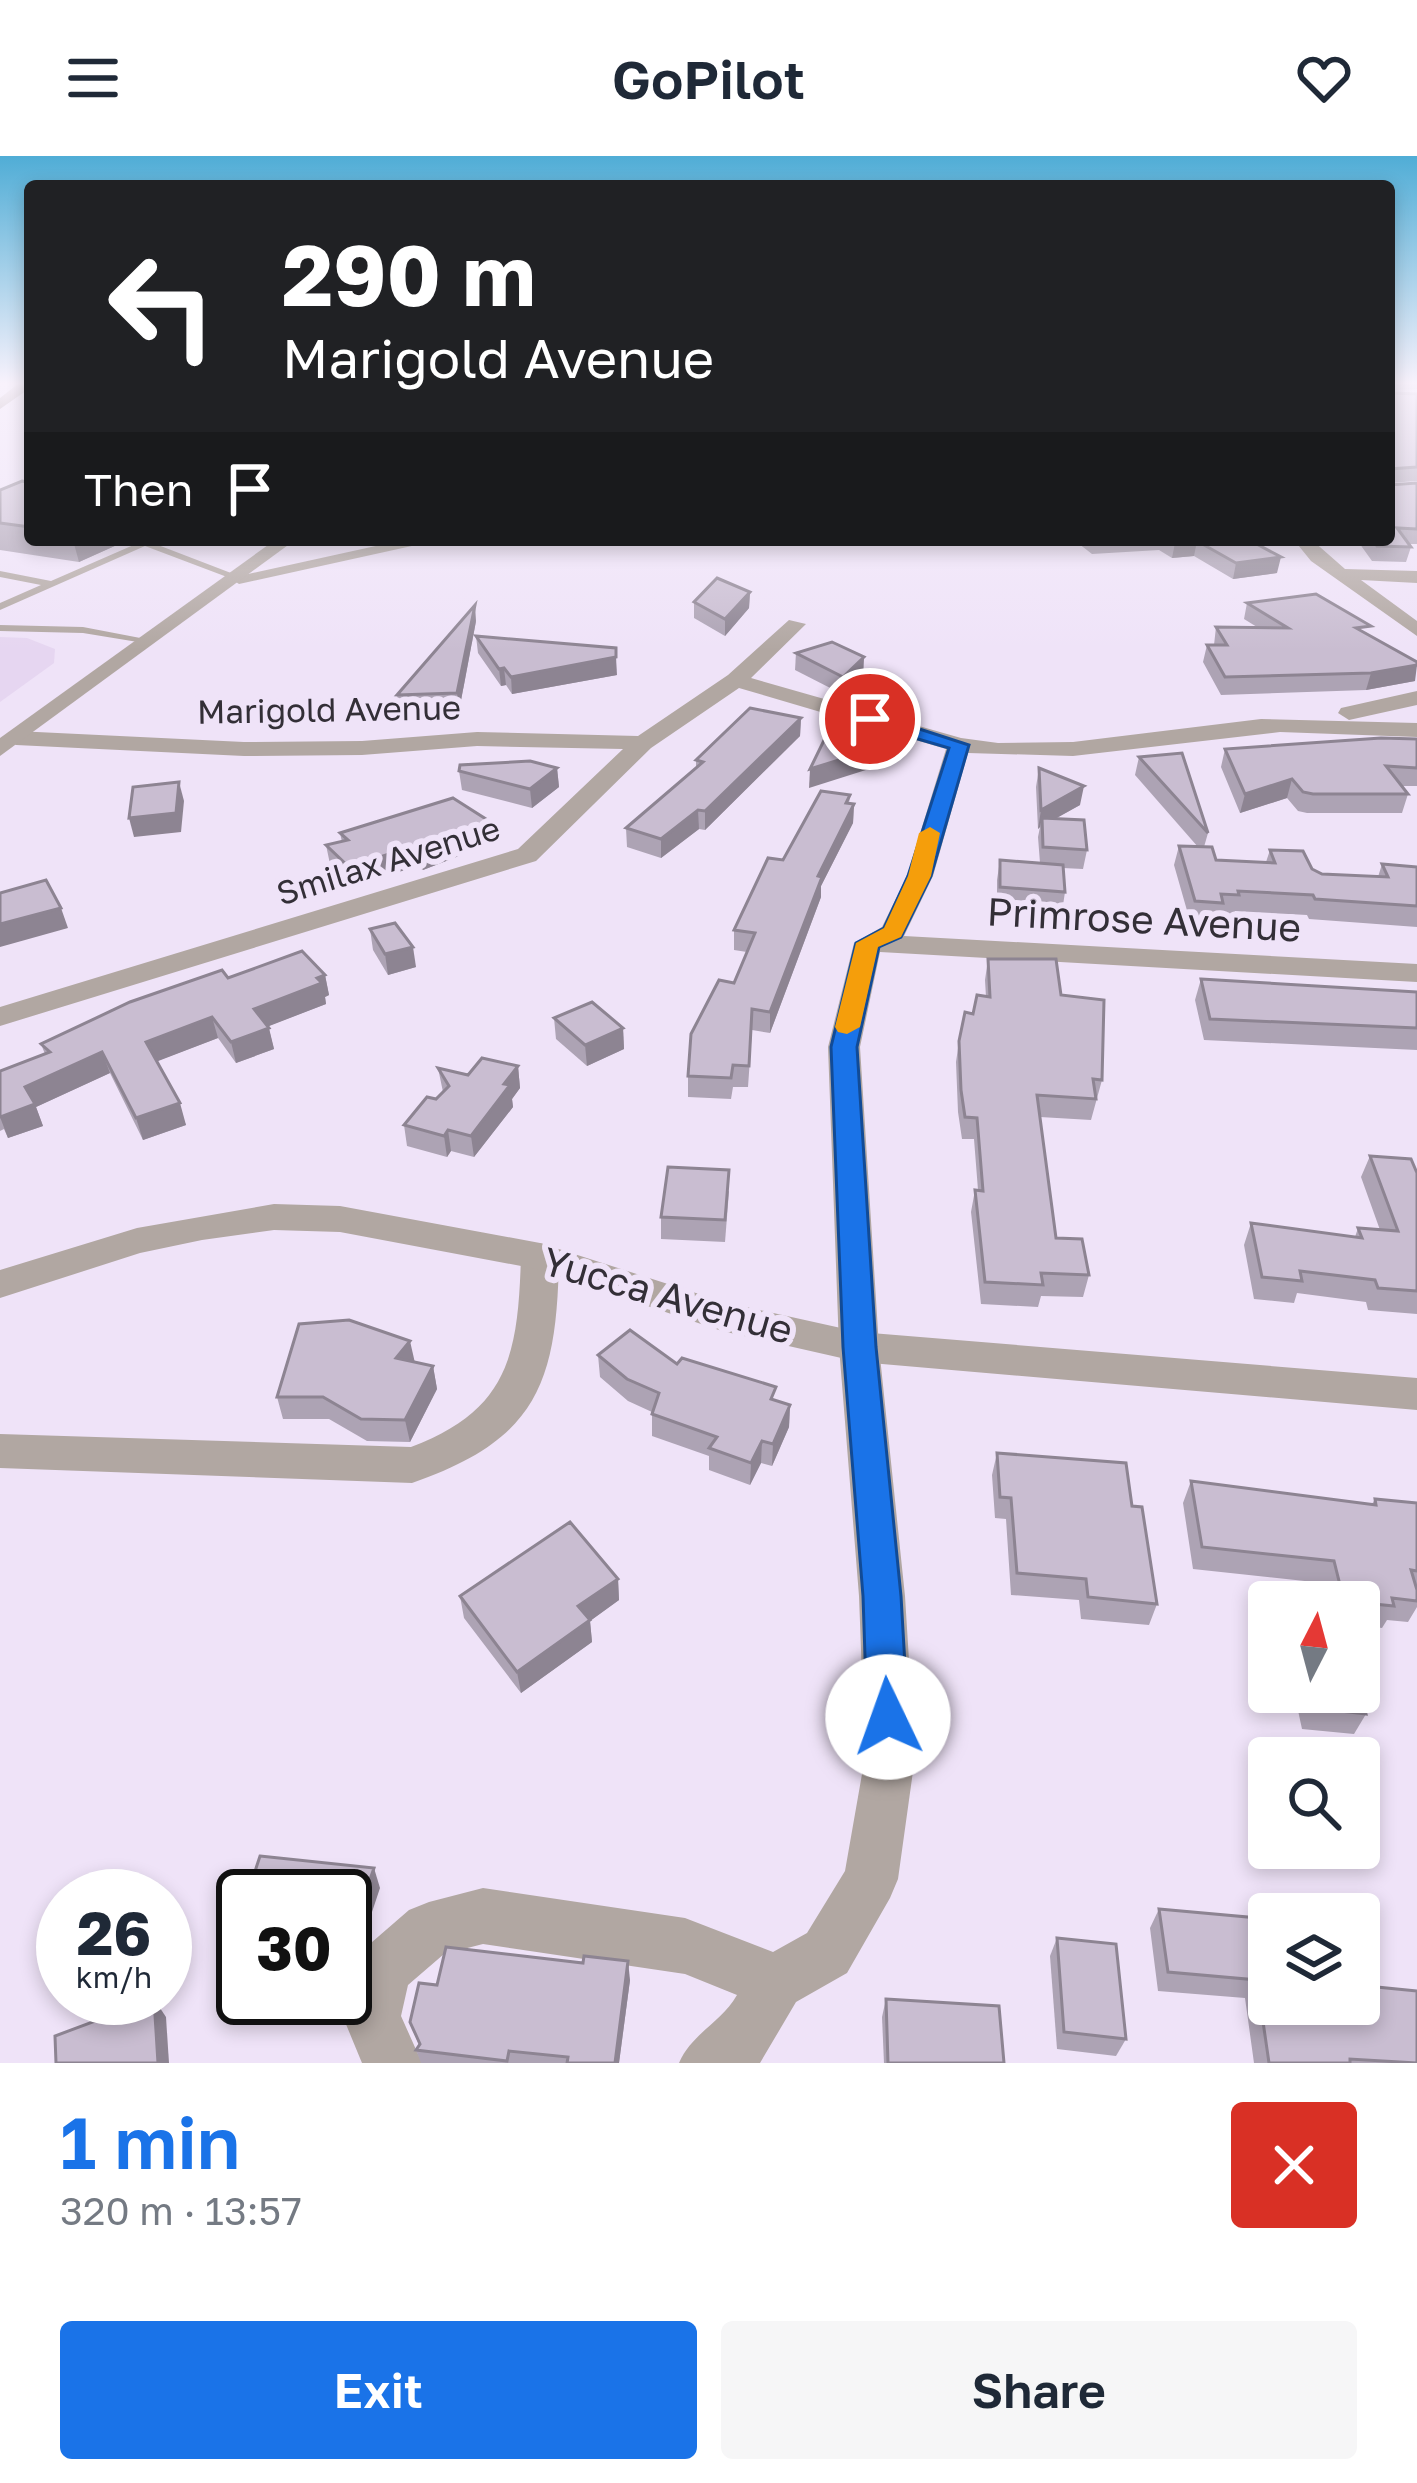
<!DOCTYPE html>
<html lang="en">
<head>
<meta charset="utf-8">
<style>
	:root { --surface:#fff; --page:#f6f6f7; --text:#1f2937; --muted:#747a83; --accent:#1a73e8 }
	body { margin:0; font-family:"Golos Text",sans-serif; background:var(--page); color:var(--text); height:100vh; display:flex; flex-direction:column; font-size:45px; white-space:nowrap }
	* { box-sizing:border-box; margin:0 }
	p { font-size:39px; color:var(--muted) }
	.icon { flex:none; width:66px; height:66px; fill:none; stroke:currentColor; stroke-width:2; stroke-linecap:round; stroke-linejoin:round }
	.map { position:relative; height:1907px; overflow:hidden }
	.side { display:flex; flex-direction:column; background:var(--surface); flex:1 }
	.side>* { flex:none }
	.top-card { position:absolute; left:24px; top:24px; width:1371px; height:366px; border-radius:12px; box-shadow:0 6px 18px #0003; background:#202124; color:#fff; overflow:hidden }
	.needle { width:78px; rotate:6deg }
	.tools { position:absolute; left:1248px; top:1425px; display:grid; gap:24px }
	.tools a { display:grid; place-items:center; width:132px; height:132px; border-radius:12px; background:var(--surface); box-shadow:0 6px 18px #0003; font-size:60px }
	.speed { position:absolute; left:36px; top:1713px; display:flex; gap:24px; font-size:60px; font-weight:700; text-align:center }
	.speed>* { display:grid; place-content:center; width:156px; height:156px; border-radius:50%; background:var(--surface); box-shadow:0 6px 18px #0003; line-height:1 }
	.speed small { font-size:30px; font-weight:400 }
	.speed .limit { border:6px solid #111; border-radius:18px; background:#fff; color:#111 }
	.pin { position:absolute; display:grid; place-items:center; width:102px; height:102px; color:#fff; margin:-51px; border:6px solid #fff; border-radius:50%; box-shadow:0 3px 12px #0007 }
	.me { position:absolute; width:132px; margin:-66px; rotate:357deg; stroke-linejoin:round; filter:drop-shadow(0 0 9px #0008) }
	.turn { display:flex; align-items:center; gap:42px; height:252px; padding:0 60px; font-size:54px }
	.turn .icon { width:156px; height:156px; stroke-width:2.5 }
	.turn b { display:block; font-size:84px; line-height:102px }
	.then { display:flex; align-items:center; height:114px; padding:0 60px; background:#0003; gap:24px; font-size:45px }
	.round { display:grid; place-items:center; flex:none; width:126px; height:126px; border-radius:12px; background:var(--page) }
	.overview { display:flex; align-items:center; justify-content:space-between; height:204px; padding:0 60px }
	h1 { font-size:72px; font-weight:600; line-height:90px; color:var(--accent) }
	.button { display:flex; gap:24px; margin-top:auto; padding:24px 60px }
	.button a { flex:1; height:138px; border-radius:12px; background:var(--accent); color:#fff; font-size:48px; font-weight:600; line-height:138px; text-align:center }
	.button a+a { background:var(--page); color:var(--text) }
	header { display:flex; justify-content:space-between; align-items:center; height:156px; padding:0 60px; background:var(--surface); font-size:54px; font-weight:600 }
	.map>svg:first-child { display:block }
	.built { fill:#e6d6f1 }
	.lines { fill:none; stroke-linecap:round; stroke-linejoin:round }
	.service { fill:#b1a7a2; fill-rule:evenodd }
	.minor { fill:#b1a7a2; fill-rule:evenodd }
	.tertiary { fill:#b1a7a2; fill-rule:evenodd }
	.motorway { fill:#705d52; fill-rule:evenodd }
	.wall { fill:#ada3b4 }
	.shaded-wall { fill:#8d8492 }
	.building { fill:#c9bdd1; stroke:#8d8492; stroke-width:3 }
	.route { fill:#1a73e8; stroke:#114b97; stroke-width:3 }
	.slow { fill:#f59e0b }
	.labels { text-anchor:middle; dominant-baseline:central; stroke-width:12; stroke-linejoin:round; paint-order:stroke }
	.far-street-label { font-size:33px; fill:#332f37; stroke:#efe3f8 }
	.street-label { font-size:39px; fill:#332f37; stroke:#efe3f8 }
</style>
</head>
<body>
<header><svg class="icon" aria-label="menu" viewBox="0 0 24 24"><path d="M4 6h16M4 12h16M4 18h16"/></svg>GoPilot<svg class="icon" aria-label="heart" viewBox="0 0 24 24"><path d="M12 20l-8-8c-3-5 5-10 8-4 3-6 11-1 8 4z"/></svg></header>
<div class="map">
<svg width="1417" height="1907" viewBox="0 0 1417 1907">
	<rect width="100%" height="100%" fill="#efe3f8"/>
	<path class="built" d="M0,481L27,482L55,493L54,507L0,546Z"/>
	<g class="lines">
		<g class="service">
			<path d="M145,384L244,422L235,424L145,390L0,454V447L41,429L0,421V415L51,425Z"/>
			<path d="M0,469L83,471L156,485L150,488L83,477L0,475Z"/>
		</g>
		<g class="minor">
			<path d="M403,384H439L239,428L230,422Z"/>
			<path d="M1294,384H1312L1345,413L1417,415V427L1361,424L1417,465V480L1311,405Z"/>
			<path d="M789,464L806,468L751,522L961,582L998,587L1073,586L1261,563L1417,567V581L1280,576L1073,600L968,597L933,720L904,780L1417,808V826L880,796L860,891L879,1191L905,1440L915,1601L898,1723L890,1742L847,1817L796,1846L760,1907H679C692,1877 721,1867 737,1839L685,1818L483,1788L444,1798L408,1829L401,1860L422,1907H362L343,1861L364,1793L409,1754L429,1746L483,1732L685,1762L773,1796L807,1777L845,1715L865,1601L859,1440L839,1191L828,891L854,787L882,771L907,720L946,593L739,532L651,592L536,705L0,870V851L518,693L623,593L477,590L362,599L244,600L16,589L5,582L16,575L244,586L362,585L477,576L638,580L728,519Z"/>
			<path d="M1417,535V549L1349,564L1338,557L1341,552Z"/>
			<path d="M540,1087L553,1091L559,1100C557,1227 538,1283 412,1327L0,1312V1278L411,1291C510,1254 518,1197 521,1100L527,1091Z"/>
		</g>
		<g class="tertiary">
			<path d="M275,384H295L0,600V582Z"/>
			<path d="M274,1048L340,1050L540,1087L724,1146L859,1176L1417,1222V1254L859,1206L722,1175L537,1113L340,1076L274,1074L202,1084L140,1097L0,1142V1114L137,1072Z"/>
		</g>
		<path class="motorway" d="M19,227H30V232L0,253V242Z"/>
	</g>
	<g class="wall">
		<path d="M1389,227H1417V233L1392,234V237L1417,238V325L1390,327V329L1417,327V388H1408L1411,391L1406,406L1372,405L1357,384H1389Z"/>
		<path d="M30,327V384H128L79,406L0,394V334Z"/>
		<path d="M1074,384H1262V391L1277,417L1233,423L1194,400L1172,402L1159,394L1092,398Z"/>
		<path d="M750,436L749,452L725,480L694,462V446Z"/>
		<path d="M1247,447L1369,479L1415,525L1366,534L1221,539L1203,506L1207,489H1214L1216,471H1257L1244,463Z"/>
		<path d="M476,465L459,555L399,556L397,539Z"/>
		<path d="M476,480L617,519L512,538L506,529L501,530L478,497Z"/>
		<path d="M796,497L864,501L863,518L842,538L795,514Z"/>
		<path d="M801,562L800,580L705,674L699,673L661,702L627,691L626,672L696,612V604Z"/>
		<path d="M1417,583V630H1401L1408,638L1402,657H1307L1298,655L1287,642L1240,657L1221,611L1225,593Z"/>
		<path d="M1139,601L1208,677L1204,691L1216,704L1266,706L1270,694L1322,718L1378,721L1382,708L1417,711V771L1309,763L1307,759L1235,755L1234,759L1220,758L1218,767L1190,765L1174,709L1179,690L1198,691L1135,619Z"/>
		<path d="M557,612L559,631L532,652L462,634L459,615Z"/>
		<path d="M1039,612L1080,649L1055,663L1087,694L1083,713L1063,712L1065,736L1062,756L997,750V724L1000,704L1040,707L1038,681L1040,671L1038,673L1036,631Z"/>
		<path d="M850,639L849,648H854L853,667L821,730V741L770,877L752,874L748,931H733L731,943L688,941V920L734,827L747,796L734,794V774L783,704Z"/>
		<path d="M489,665L491,684L486,686L487,689L423,714L417,710L353,731L330,708L326,689L342,686L340,677Z"/>
		<path d="M370,773L416,811L388,819L373,794Z"/>
		<path d="M988,803L1061,839L1102,924L1091,964L1040,961L1056,1082L1089,1119L1083,1141L1041,1140L1038,1151L981,1148L971,1056L975,1034H978L974,983H962L958,956L956,906L959,885L973,858L986,841L985,824Z"/>
		<path d="M325,819L329,839L325,841L326,848L268,870L274,893L236,907L218,882L157,905L186,969L143,984L110,917L36,951L43,970L8,982L4,973L0,975V915L45,898L41,888L228,822Z"/>
		<path d="M1201,823L1417,836V894L1204,884L1195,844Z"/>
		<path d="M554,862L623,872L624,893L587,910L556,883Z"/>
		<path d="M518,910L520,932L512,943L513,951L474,1001L451,995L447,1001L407,990L404,969L443,936L438,912L468,919Z"/>
		<path d="M1370,1000L1417,1017V1158L1368,1154L1366,1146L1297,1137L1294,1147L1254,1143L1244,1089L1251,1067L1355,1081L1358,1072L1380,1074L1361,1021Z"/>
		<path d="M729,1035L725,1086L661,1083V1061Z"/>
		<path d="M598,1199L677,1208L790,1249L789,1271L772,1310L761,1307L750,1329L709,1314V1300L652,1280V1256L628,1245L600,1221Z"/>
		<path d="M415,1206L433,1210L437,1233L410,1286L367,1285L329,1263H283L277,1241Z"/>
		<path d="M997,1297L1132,1350L1157,1448L1149,1469L1081,1463L1079,1444L1011,1439L1006,1363L995,1362L992,1319Z"/>
		<path d="M1191,1325L1372,1348L1375,1343L1417,1347V1451L1408,1466L1387,1464L1382,1472L1359,1469V1446H1328L1323,1427L1193,1413L1183,1347Z"/>
		<path d="M618,1423L619,1444L590,1465L592,1486L521,1537L464,1462L460,1440Z"/>
		<path d="M1294,1536H1359L1366,1558L1354,1578L1302,1573Z"/>
		<path d="M243,1751V1806H241L231,1787Z"/>
		<path d="M1159,1753L1266,1803L1367,1830L1417,1907H1254L1245,1842L1158,1835L1150,1772Z"/>
		<path d="M1057,1782L1126,1883L1116,1900L1057,1893L1050,1800Z"/>
		<path d="M630,1824L619,1907H421L416,1894L419,1889L410,1866L437,1829Z"/>
		<path d="M886,1843L1004,1907H884L882,1861Z"/>
	</g>
	<g class="shaded-wall">
		<path d="M73,384H128L79,406Z"/>
		<path d="M1197,385L1194,400L1172,402L1175,387Z"/>
		<path d="M1281,401L1277,417L1233,423L1236,407Z"/>
		<path d="M750,436L749,452L725,480V463Z"/>
		<path d="M475,449L476,465L459,555L457,537Z"/>
		<path d="M616,501L617,519L512,538L511,521Z"/>
		<path d="M864,501L863,518L842,538L843,521Z"/>
		<path d="M1417,509L1415,525L1366,534L1371,517Z"/>
		<path d="M504,512L506,529L501,530L499,513Z"/>
		<path d="M801,562L800,580L705,674V655Z"/>
		<path d="M871,594L869,613L809,632L810,613Z"/>
		<path d="M557,612L559,631L532,652L530,633Z"/>
		<path d="M1292,623L1287,642L1240,657L1245,638Z"/>
		<path d="M179,626L184,645L181,676L134,681L129,662Z"/>
		<path d="M1084,630L1080,649L1042,670V662L1040,671L1038,673L1041,654Z"/>
		<path d="M854,648L853,667L821,730V741L770,877V856L818,720Z"/>
		<path d="M698,654L699,673L661,702V683Z"/>
		<path d="M489,665L491,684L486,686L487,689L423,714L421,695Z"/>
		<path d="M414,690L417,710L353,731L349,711Z"/>
		<path d="M61,752L68,772L0,791V768Z"/>
		<path d="M413,791L416,811L388,819L385,798Z"/>
		<path d="M325,819L329,839L325,841L326,848L259,874L254,853Z"/>
		<path d="M212,861L218,882L153,907L146,886Z"/>
		<path d="M269,872L274,893L236,907L231,886Z"/>
		<path d="M623,872L624,893L587,910L585,889Z"/>
		<path d="M102,896L110,917L36,951L43,970L8,982L0,961L25,931Z"/>
		<path d="M518,910L520,932L512,943L513,951L474,1001L471,980L504,928Z"/>
		<path d="M180,947L186,969L143,984L136,962Z"/>
		<path d="M448,974L451,995L447,1001L444,980Z"/>
		<path d="M410,1185L415,1207L396,1202Z"/>
		<path d="M433,1210L437,1233L410,1286L405,1264Z"/>
		<path d="M790,1249L789,1271L772,1310L773,1288Z"/>
		<path d="M762,1285L761,1307L750,1329L751,1307Z"/>
		<path d="M618,1423L619,1444L590,1465L592,1486L521,1537L517,1516L578,1450Z"/>
		<path d="M374,1712L380,1732L351,1819L345,1804V1796Z"/>
		<path d="M628,1805L630,1824L619,1907H615Z"/>
		<path d="M154,1843L166,1861L169,1907H158Z"/>
	</g>
	<g class="building">
		<path d="M1389,227L1392,237L1417,238V311L1390,313V329L1417,327V373L1397,372L1411,391L1377,390L1373,384H1389Z"/>
		<path d="M22,325L30,327V371L0,367V334Z"/>
		<path d="M1170,384H1262L1263,385L1253,386L1281,401L1236,407L1197,385L1175,387Z"/>
		<path d="M717,422L750,436L725,463L694,446Z"/>
		<path d="M1316,438L1371,470L1356,472L1417,506V509L1371,517L1225,521L1207,489H1227L1216,471L1288,472L1247,447Z"/>
		<path d="M475,449L457,537L397,539Z"/>
		<path d="M476,480L616,492V501L511,521L504,512L499,513Z"/>
		<path d="M832,486L864,501L843,521L796,497Z"/>
		<path d="M750,552L801,562L705,655L698,654L661,683L626,672L703,606L696,604Z"/>
		<path d="M831,570L871,594L810,613Z"/>
		<path d="M1381,582L1417,583V612L1386,610L1408,638H1313L1303,636L1292,623L1245,638L1225,593Z"/>
		<path d="M1182,597L1208,677L1139,601Z"/>
		<path d="M530,605L557,612L530,633L459,615L460,609Z"/>
		<path d="M1039,612L1084,630L1041,654Z"/>
		<path d="M179,626L176,657L129,662L133,631Z"/>
		<path d="M821,635L850,639L846,647L854,648L818,720L822,721L770,856L752,853L749,910L733,909L731,922L688,920L691,878L719,824L734,827L755,777L734,774L768,702L783,704Z"/>
		<path d="M453,642L489,665L481,668L485,670L421,695L414,690L349,711L326,689L348,684L340,677Z"/>
		<path d="M1042,662L1084,664L1087,694L1043,691Z"/>
		<path d="M1179,690L1212,691L1216,704L1275,707L1270,694L1303,695L1312,713L1322,718L1388,721L1382,708L1417,711V750L1315,743L1313,739L1238,735L1239,739L1221,738L1223,747L1195,745Z"/>
		<path d="M1000,704L1063,709L1065,736L1000,731Z"/>
		<path d="M46,724L61,752L0,768V737Z"/>
		<path d="M395,767L413,791L385,798L370,773Z"/>
		<path d="M302,795L325,819L317,822L322,827L254,853L269,872L231,886L212,861L146,886L180,947L136,962L102,896L25,931L35,948L0,961V915L50,896L41,888L130,846L222,814L228,822Z"/>
		<path d="M988,803H1056L1061,839L1104,844L1102,924L1093,923L1096,943L1037,939L1056,1082L1082,1083L1089,1119L1041,1117L1043,1129L985,1126L975,1034L983,1035L977,962L965,961L961,934L959,885L965,856L973,858L977,839L990,841Z"/>
		<path d="M1201,823L1417,836V872L1210,863Z"/>
		<path d="M592,846L623,872L585,889L554,862Z"/>
		<path d="M482,902L518,910L504,928L510,929L471,980L448,974L444,980L404,969L427,941L436,943L449,930L438,912L468,919Z"/>
		<path d="M1370,1000L1411,1003L1417,1017V1135L1378,1132L1375,1124L1300,1115L1302,1125L1262,1121L1251,1067L1362,1082L1358,1072L1398,1075Z"/>
		<path d="M668,1011L729,1014L725,1064L661,1061Z"/>
		<path d="M349,1164L410,1185L396,1202L433,1210L405,1264L361,1263L323,1241H277L299,1168Z"/>
		<path d="M630,1174L677,1208L682,1202L776,1231L771,1243L790,1249L773,1288L762,1285L751,1307L709,1292L717,1281L652,1258L659,1237L627,1223L598,1199Z"/>
		<path d="M997,1297L1126,1307L1132,1350L1142,1351L1157,1448L1088,1441L1086,1423L1017,1417L1011,1342L1000,1341Z"/>
		<path d="M1191,1325L1376,1349L1375,1343L1417,1347V1415L1411,1414L1417,1434V1445L1392,1442L1394,1450L1344,1445L1334,1405L1202,1391Z"/>
		<path d="M570,1366L618,1423L578,1450L590,1464L517,1516L460,1440Z"/>
		<path d="M1359,1531L1366,1558L1313,1552L1310,1536H1359Z"/>
		<path d="M260,1700L374,1712L345,1796V1740H247Z"/>
		<path d="M243,1751V1789L231,1787Z"/>
		<path d="M1159,1753L1258,1762L1266,1803H1269V1848H1359V1811L1363,1812L1367,1830L1417,1835V1907L1350,1903V1907H1269L1257,1824L1168,1816Z"/>
		<path d="M1057,1782L1116,1788L1126,1883L1064,1876Z"/>
		<path d="M446,1791L583,1807L584,1800L628,1805L615,1907H567L568,1901L509,1895L507,1905L416,1894L420,1888L410,1866L419,1827L437,1829Z"/>
		<path d="M154,1843L158,1907H56L55,1880Z"/>
		<path d="M886,1843L999,1850L1004,1907H888Z"/>
	</g>
	<linearGradient id="sky" x2="0" y2="1"><stop stop-color="#50add6"/><stop offset="0.46" stop-color="#f8f2fc"/><stop offset="1" stop-color="#f8f2fc" stop-opacity="0"/></linearGradient>
	<rect width="1417" height="494" fill="url(#sky)"/>
	<path class="route" d="M870,557L969,589L931,720L901,781L879,791L857,891L876,1191L901,1440L908,1561L902,1575L888,1580L873,1575L867,1561L863,1440L843,1191L831,891L856,787L884,772L908,720L949,592L863,567L861,563Z"/>
	<path class="slow" d="M930,671L940,677L931,720L901,781L878,791L860,871L847,878L838,876L835,871L856,787L884,772L908,720L919,677Z"/>
	<g class="labels">
		<g class="far-street-label">
			<text transform="translate(329 553) rotate(-1)">Marigold Avenue</text>
			<text transform="translate(388 704) rotate(-17)">Smilax Avenue</text>
		</g>
		<g class="street-label">
			<text transform="translate(1144 763) rotate(3)">Primrose Avenue</text>
			<text transform="translate(668 1139) rotate(16)">Yucca Avenue</text>
		</g>
	</g>
</svg>
<div class="tools">
<a><svg class="needle" viewBox="-14 -14 28 28"><path d="M0-13l5 13h-10z" fill="#e53935"/><path d="M0 13l5-13h-10z" fill="#747a83"/></svg></a>
<a><svg class="icon" aria-label="search" viewBox="0 0 24 24"><circle cx="10" cy="10" r="6"/><path d="M15 15l6 6"/></svg></a>
<a><svg class="icon" aria-label="layers" viewBox="0 0 24 24"><path d="M12 4l9 5-9 5-9-5zM3 14l9 5 9-5"/></svg></a>
</div>
<div class="speed"><div>26<small>km/h</small></div><div class="limit">30</div></div>
<div class="pin" style="left:870px;top:563px;background:#d93025"><svg class="icon" aria-label="arrive" viewBox="0 0 24 24"><path d="M6 21V4h12l-3 4 3 4H6"/></svg></div>
<svg class="me" style="left:888px;top:1561px" viewBox="-20 -20 40 40"><circle r="19" fill="#fff"/><path d="M0-13L10 11 0 6-10 11z" fill="#1a73e8"/></svg>
<div class="top-card">
<div class="turn"><svg class="icon" aria-label="left" viewBox="0 0 24 24"><path d="M17 20v-9H6M10 6l-5 5 5 5"/></svg><div><b>290 m</b>Marigold Avenue</div></div>
<div class="then">Then<svg class="icon" aria-label="arrive" viewBox="0 0 24 24"><path d="M6 21V4h12l-3 4 3 4H6"/></svg></div>
</div>
</div>
<section class="side">
<div class="overview"><div><h1>1 min</h1><p>320 m · 13:57</p></div><a class="round" style="background:#d93025;color:#fff"><svg class="icon" aria-label="close" viewBox="0 0 24 24"><path d="M6 6l12 12M18 6L6 18"/></svg></a></div>
<div class="button"><a>Exit</a><a>Share</a></div>
</section>
</body>
</html>
